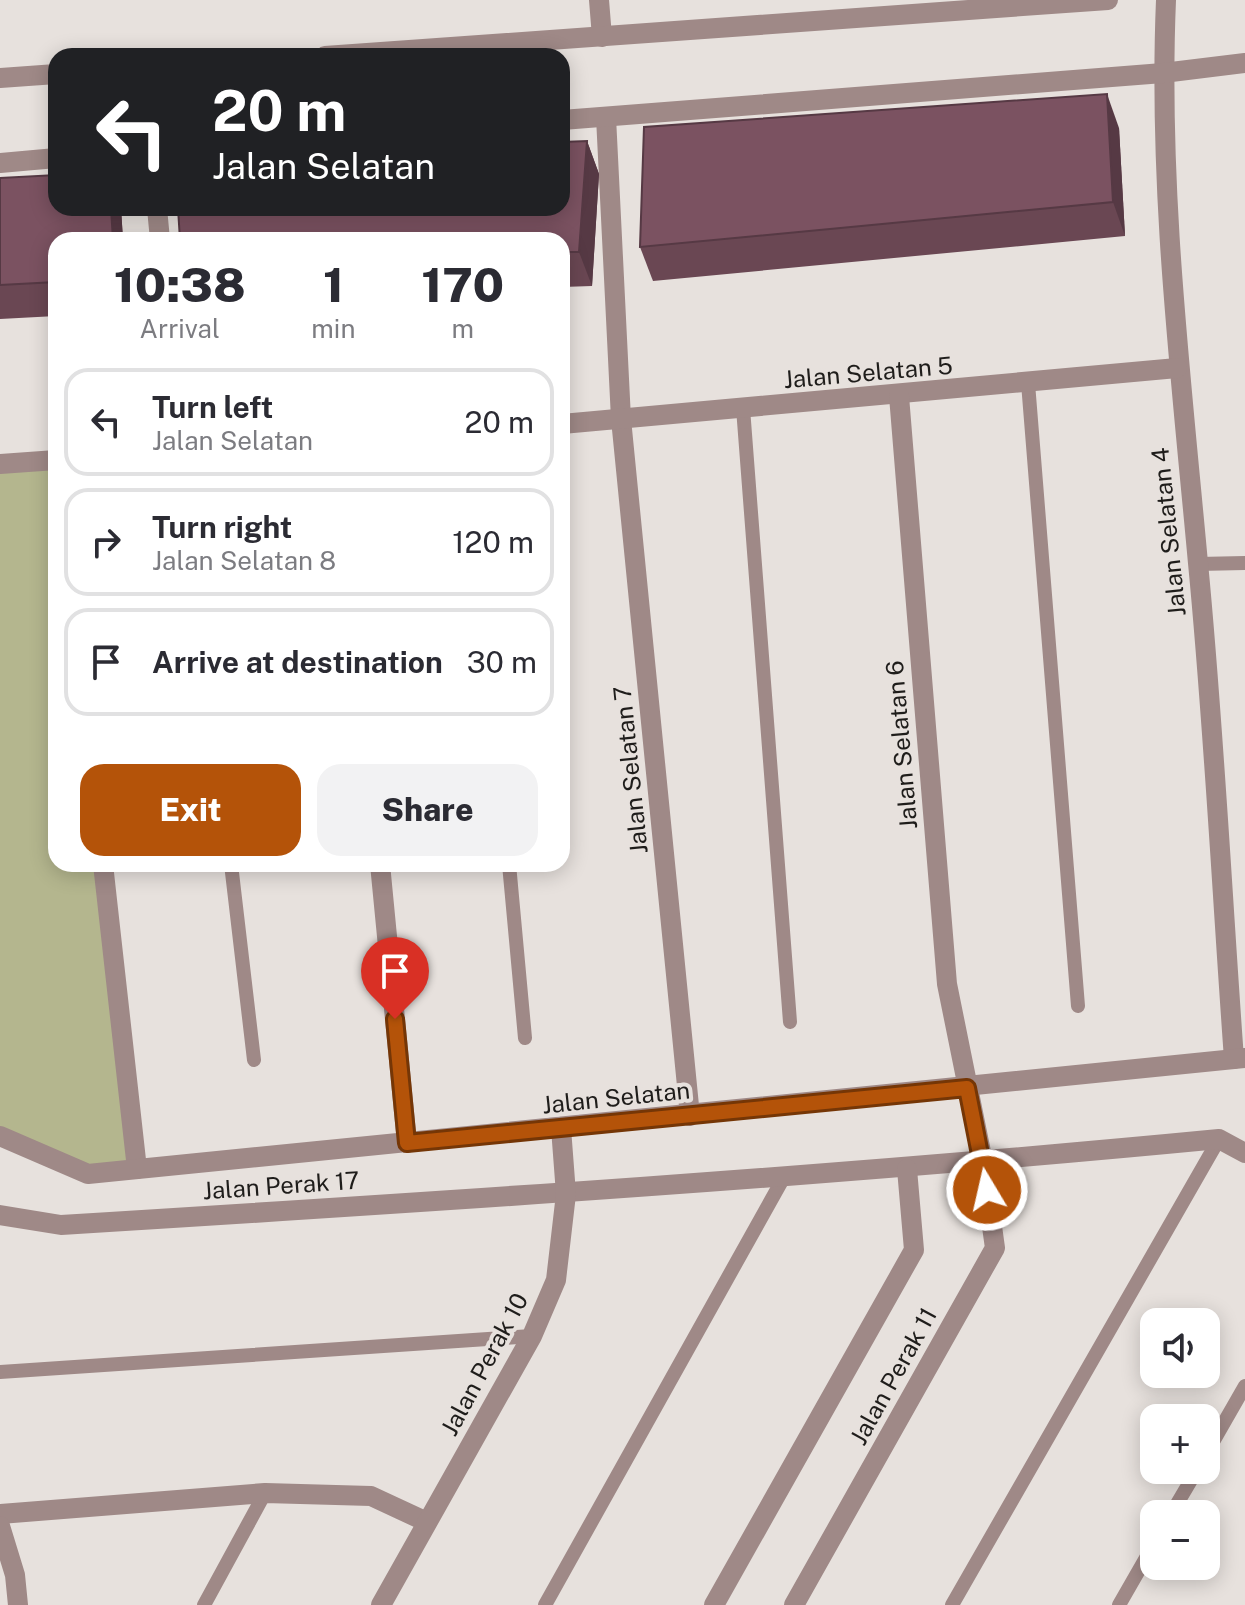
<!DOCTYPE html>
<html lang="en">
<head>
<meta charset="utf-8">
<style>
	:root { --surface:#fff; --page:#f2f2f3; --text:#2b2b33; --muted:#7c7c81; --line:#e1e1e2; --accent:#b45309 }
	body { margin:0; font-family:"Public Sans",sans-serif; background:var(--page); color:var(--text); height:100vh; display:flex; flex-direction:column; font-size:30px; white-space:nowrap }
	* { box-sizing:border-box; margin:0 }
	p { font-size:26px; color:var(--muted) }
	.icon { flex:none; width:44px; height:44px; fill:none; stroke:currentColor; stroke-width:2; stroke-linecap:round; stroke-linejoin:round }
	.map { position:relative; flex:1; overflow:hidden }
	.details { position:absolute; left:48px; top:232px; width:522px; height:640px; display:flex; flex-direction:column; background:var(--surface); border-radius:24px; box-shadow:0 4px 20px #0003 }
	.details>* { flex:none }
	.hud { position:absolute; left:48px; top:48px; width:522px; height:168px; border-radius:24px; box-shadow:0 4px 20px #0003; background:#202124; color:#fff; overflow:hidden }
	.fabs { position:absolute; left:1140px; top:1308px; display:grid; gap:16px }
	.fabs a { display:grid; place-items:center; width:80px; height:80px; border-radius:16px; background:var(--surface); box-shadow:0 4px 20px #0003; font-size:40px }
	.pin { position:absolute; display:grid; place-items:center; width:68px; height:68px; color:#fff; margin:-82px -34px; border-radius:50% 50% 50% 0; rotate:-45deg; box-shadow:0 0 8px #0007 }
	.pin .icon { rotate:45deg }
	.me { position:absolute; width:88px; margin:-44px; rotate:351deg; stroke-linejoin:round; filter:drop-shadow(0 0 6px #0008) }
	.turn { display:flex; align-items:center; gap:28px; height:168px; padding:0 32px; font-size:36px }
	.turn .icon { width:104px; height:104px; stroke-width:2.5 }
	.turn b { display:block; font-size:56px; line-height:68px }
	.eta { display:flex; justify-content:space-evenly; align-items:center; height:136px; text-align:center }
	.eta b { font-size:48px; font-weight:800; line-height:56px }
	.button { display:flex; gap:16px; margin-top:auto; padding:16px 32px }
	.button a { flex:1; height:92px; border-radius:24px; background:var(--accent); color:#fff; font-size:32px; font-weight:800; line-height:92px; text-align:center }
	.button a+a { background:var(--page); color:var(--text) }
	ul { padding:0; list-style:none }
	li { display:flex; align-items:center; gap:24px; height:108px; margin:0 16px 12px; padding:0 16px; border:4px solid var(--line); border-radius:24px }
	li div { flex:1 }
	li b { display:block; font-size:30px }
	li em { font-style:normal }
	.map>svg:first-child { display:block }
	.green { fill:#b4b68e }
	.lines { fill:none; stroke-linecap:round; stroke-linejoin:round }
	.service { stroke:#9f8987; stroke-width:14 }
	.minor { stroke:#9f8987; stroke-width:20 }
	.wall { fill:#6a4753 }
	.shaded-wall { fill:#563944 }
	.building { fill:#7b5261; stroke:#563944; stroke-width:2 }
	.route-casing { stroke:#753606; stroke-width:20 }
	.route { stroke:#b45309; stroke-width:14 }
	.labels { text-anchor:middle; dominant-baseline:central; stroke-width:8; stroke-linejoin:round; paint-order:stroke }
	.street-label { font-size:24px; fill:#1f1d1b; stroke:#e7e1dd }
</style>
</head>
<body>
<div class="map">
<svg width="1245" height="1605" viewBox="0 0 1245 1605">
	<rect width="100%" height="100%" fill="#e7e1dd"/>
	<path class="green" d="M56,460V864H103L137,1169L88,1174L0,1136V464Z"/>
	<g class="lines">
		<g class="service">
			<path d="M1028,383L1078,1006"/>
			<path d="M743,408L790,1022"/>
			<path d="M1198,564L1245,563"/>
			<path d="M231,864L254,1060"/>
			<path d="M509,864L525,1038"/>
			<path d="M0,1372L532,1336"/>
			<path d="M1206,1454L1245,1386"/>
			<path d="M1171,1514L1197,1470"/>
			<path d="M204,1605L265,1493"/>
			<path d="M545,1605L784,1177"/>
			<path d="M952,1605L1219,1139"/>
			<path d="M1119,1605L1154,1544"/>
		</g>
		<g class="minor">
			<path d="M599,0L602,37"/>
			<path d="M1166,0C1158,188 1181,376 1198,563C1214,728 1222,894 1234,1059"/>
			<path d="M325,56L1108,0"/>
			<path d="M0,78L56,74"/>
			<path d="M606,117L621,419L690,1116"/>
			<path d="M562,120L1163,73L1245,63"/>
			<path d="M0,163L56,158"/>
			<path d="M157,208L160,240"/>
			<path d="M562,424L1177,368"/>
			<path d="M0,464L56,460"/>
			<path d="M103,864L137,1169"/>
			<path d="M380,864L407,1143"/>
			<path d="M0,1136L88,1174L1245,1058"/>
			<path d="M0,1215L61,1225C448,1201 834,1176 1219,1139L1245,1153"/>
			<path d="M0,1514L265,1493L371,1496L427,1522"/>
			<path d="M0,1526L15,1575L18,1605"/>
			<path d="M381,1605L532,1336L556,1280L566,1194L561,1128"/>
			<path d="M714,1605L914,1250L907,1169"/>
			<path d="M794,1605L995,1248L983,1162L947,984L899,396"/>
		</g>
	</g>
	<g class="wall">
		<path d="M1119,128L1125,236L653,281L640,247Z"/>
		<path d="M587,141L599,174L592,286L562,287V240Z"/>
		<path d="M0,178L56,208H121L123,240H56V316L0,319Z"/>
	</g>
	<g class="shaded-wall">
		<path d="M1107,94L1119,128L1125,236L1113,202Z"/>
		<path d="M587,141L599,174L592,286L579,252Z"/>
		<path d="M111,208H121L123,240H113Z"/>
	</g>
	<g class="building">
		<path d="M1107,94L1113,202L640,247L644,127Z"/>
		<path d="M587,141L579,252H562V240H180L178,208H562V142Z"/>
		<path d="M56,175V208H111L113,240H56V282L0,285V178Z"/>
	</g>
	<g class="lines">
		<g class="route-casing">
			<path id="route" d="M395,1019L407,1143L967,1088L987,1190"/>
		</g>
		<use href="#route" class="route"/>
	</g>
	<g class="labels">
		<g class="street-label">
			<text transform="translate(868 372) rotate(-5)">Jalan Selatan 5</text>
			<text transform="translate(1168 532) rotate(-96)">Jalan Selatan 4</text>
			<text transform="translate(901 745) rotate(-95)">Jalan Selatan 6</text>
			<text transform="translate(630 770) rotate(-96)">Jalan Selatan 7</text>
			<text transform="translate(616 1097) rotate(-6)">Jalan Selatan</text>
			<text transform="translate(281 1185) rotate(-4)">Jalan Perak 17</text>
			<text transform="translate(484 1364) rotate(-62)">Jalan Perak 10</text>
			<text transform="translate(893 1376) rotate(-61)">Jalan Perak 11</text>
		</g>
	</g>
</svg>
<div class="fabs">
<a><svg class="icon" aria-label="sound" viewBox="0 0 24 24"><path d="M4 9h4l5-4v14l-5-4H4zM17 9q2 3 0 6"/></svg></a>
<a>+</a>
<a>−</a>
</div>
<div class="pin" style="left:395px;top:1019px;background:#d93025"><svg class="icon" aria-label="arrive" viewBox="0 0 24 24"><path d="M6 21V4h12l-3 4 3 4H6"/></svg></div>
<svg class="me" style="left:987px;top:1190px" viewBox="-20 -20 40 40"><circle r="17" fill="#b45309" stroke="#fff" stroke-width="3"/><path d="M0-11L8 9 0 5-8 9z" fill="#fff"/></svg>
<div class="hud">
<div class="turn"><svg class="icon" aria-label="left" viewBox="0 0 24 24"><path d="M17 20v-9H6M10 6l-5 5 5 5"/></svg><div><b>20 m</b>Jalan Selatan</div></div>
</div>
<section class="details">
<div class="eta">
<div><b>10:38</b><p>Arrival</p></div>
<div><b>1</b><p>min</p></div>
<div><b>170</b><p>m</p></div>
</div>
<ul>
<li><svg class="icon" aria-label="left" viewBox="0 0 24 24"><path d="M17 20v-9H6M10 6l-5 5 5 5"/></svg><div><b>Turn left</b><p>Jalan Selatan</p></div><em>20 m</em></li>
<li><svg class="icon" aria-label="right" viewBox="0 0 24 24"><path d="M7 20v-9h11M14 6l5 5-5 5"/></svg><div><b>Turn right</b><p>Jalan Selatan 8</p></div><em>120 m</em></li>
<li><svg class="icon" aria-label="arrive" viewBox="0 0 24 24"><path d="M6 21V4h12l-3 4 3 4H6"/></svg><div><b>Arrive at destination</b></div><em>30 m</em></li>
</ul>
<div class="button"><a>Exit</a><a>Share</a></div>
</section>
</div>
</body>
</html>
